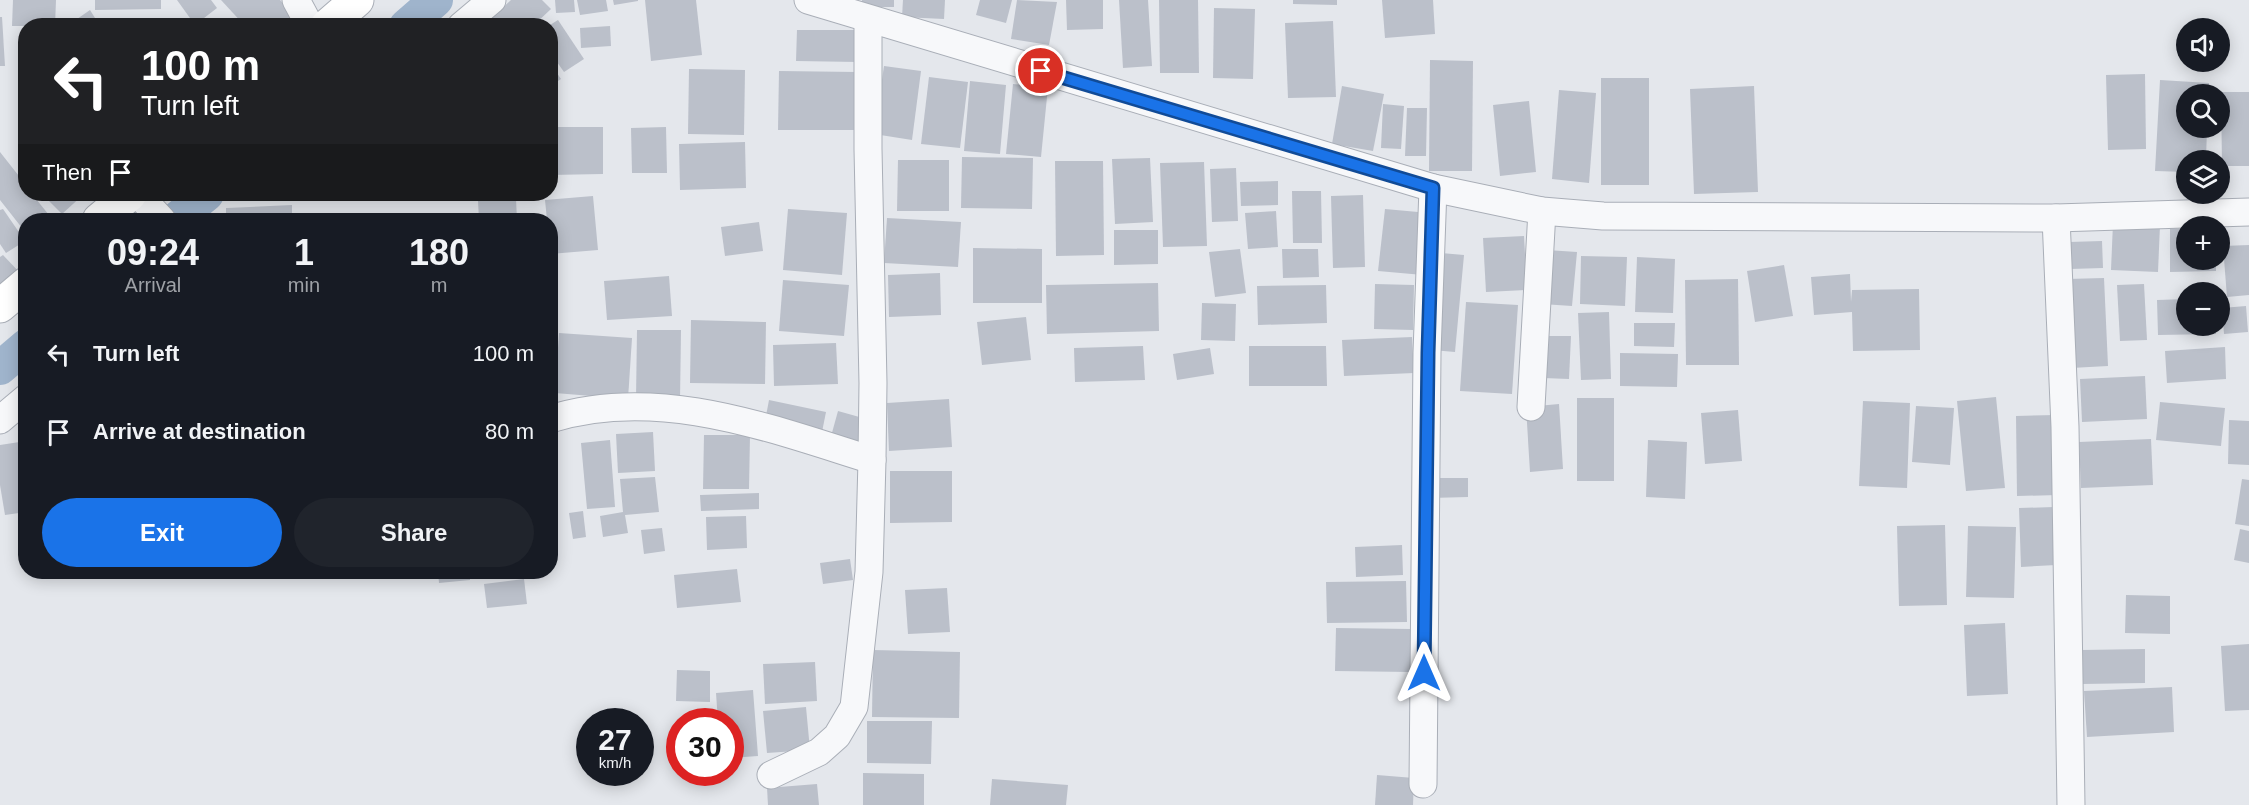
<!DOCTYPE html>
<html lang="en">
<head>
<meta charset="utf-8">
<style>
	:root { --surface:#171b24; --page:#20242c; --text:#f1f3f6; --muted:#9ea1a6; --accent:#1a73e8 }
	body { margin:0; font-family:Helvetica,sans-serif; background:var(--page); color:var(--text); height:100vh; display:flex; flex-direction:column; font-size:22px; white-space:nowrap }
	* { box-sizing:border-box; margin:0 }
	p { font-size:20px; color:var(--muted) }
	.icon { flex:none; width:33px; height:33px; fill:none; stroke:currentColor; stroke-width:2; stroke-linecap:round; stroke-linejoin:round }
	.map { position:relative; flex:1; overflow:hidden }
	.sheet { position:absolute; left:18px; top:213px; width:540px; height:366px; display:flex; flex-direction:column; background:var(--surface); border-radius:24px; box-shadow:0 3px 15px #0003 }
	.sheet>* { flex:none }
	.top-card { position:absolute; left:18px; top:18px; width:540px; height:183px; border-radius:24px; box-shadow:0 3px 15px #0003; background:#202124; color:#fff; overflow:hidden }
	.fabs { position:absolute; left:2176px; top:18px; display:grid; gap:12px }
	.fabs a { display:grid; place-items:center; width:54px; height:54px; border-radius:50%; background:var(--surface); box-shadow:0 3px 15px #0003; font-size:30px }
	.speed { position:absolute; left:576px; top:708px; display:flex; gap:12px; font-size:30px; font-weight:700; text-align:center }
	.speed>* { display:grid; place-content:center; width:78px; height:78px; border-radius:50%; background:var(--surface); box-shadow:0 3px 15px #0003; line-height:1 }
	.speed small { font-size:15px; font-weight:400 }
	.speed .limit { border:9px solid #d22; background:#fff; color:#111 }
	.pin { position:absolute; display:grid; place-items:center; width:51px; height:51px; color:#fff; margin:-26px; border:3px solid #fff; border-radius:50%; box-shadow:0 2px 6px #0007 }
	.me { position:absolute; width:66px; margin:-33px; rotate:0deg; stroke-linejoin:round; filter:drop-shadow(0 0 4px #0008) }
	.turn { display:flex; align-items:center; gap:21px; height:126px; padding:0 24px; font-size:27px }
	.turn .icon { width:78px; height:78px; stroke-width:2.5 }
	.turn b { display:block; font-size:42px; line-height:51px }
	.then { display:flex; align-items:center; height:57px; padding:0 24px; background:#0003; gap:12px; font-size:22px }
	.eta { display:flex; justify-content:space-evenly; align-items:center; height:102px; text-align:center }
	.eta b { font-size:36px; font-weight:600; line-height:42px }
	.action { display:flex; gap:12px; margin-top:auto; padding:12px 24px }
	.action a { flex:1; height:69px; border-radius:36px; background:var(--accent); color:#fff; font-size:24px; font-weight:600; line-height:69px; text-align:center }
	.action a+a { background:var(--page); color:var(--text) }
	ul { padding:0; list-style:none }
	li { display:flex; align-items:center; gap:18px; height:78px; padding:0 24px }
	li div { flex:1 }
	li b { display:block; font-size:22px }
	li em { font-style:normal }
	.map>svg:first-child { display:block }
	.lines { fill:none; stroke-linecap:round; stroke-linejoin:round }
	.canal { stroke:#9fb4cc; stroke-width:34 }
	.building { fill:#bbc0ca }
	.street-casing { stroke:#a9aeb7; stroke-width:29 }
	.secondary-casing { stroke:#a9aeb7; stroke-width:35 }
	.street { stroke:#f7f8fa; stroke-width:27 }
	.secondary { stroke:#fff; stroke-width:33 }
	.route-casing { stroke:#114b97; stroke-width:15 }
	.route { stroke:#1a73e8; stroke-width:10 }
</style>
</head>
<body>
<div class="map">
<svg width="2249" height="805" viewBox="0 0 2249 805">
	<rect width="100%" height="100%" fill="#e4e7ec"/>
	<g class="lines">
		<g class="canal">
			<path d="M406,26L436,0"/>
			<path d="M175,220L207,194"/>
			<path d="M0,368L26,346"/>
		</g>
	</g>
	<g class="building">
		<path d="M13,0H56L55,26H12Z"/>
		<path d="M95,0H161V9L95,10Z"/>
		<path d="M177,0H211L217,8L195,25Z"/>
		<path d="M221,0H280L300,22L297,26H245Z"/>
		<path d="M511,0H542L551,9L533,26H496L490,19Z"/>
		<path d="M555,0H574L575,12L556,13Z"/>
		<path d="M577,0H606L608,11L580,15Z"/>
		<path d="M613,0H638V1L614,5Z"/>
		<path d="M645,0H696L702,55L651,61Z"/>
		<rect x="862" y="0" width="32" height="7"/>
		<path d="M903,0H945L944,19L902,17Z"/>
		<path d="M980,0H1012L1006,23L976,15Z"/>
		<path d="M1017,0L1057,2L1049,45L1011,39Z"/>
		<path d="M1066,0H1103V29L1067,30Z"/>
		<path d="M1119,0H1148L1152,66L1123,68Z"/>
		<path d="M1159,0H1198L1199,73H1160Z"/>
		<path d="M1293,0H1337V5L1293,4Z"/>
		<path d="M1382,0H1433L1435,34L1385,38Z"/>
		<path d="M1214,8L1255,9L1253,79L1213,78Z"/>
		<path d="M90,10L100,26H67Z"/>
		<path d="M0,17H2L5,66H0Z"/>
		<path d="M558,20L584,59L564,72L550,52V25Z"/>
		<path d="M1333,21L1336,97L1288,98L1285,23Z"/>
		<path d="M610,26L611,46L581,48L580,28Z"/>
		<path d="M797,30H858V62L796,61Z"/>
		<path d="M1430,60L1473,61L1472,171H1429Z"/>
		<path d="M550,63L561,79L550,86Z"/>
		<path d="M884,66L921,71L912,140L874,134Z"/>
		<path d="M689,69L745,70L744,135L688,134Z"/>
		<path d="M779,71L857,72V130H778Z"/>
		<path d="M2145,74L2146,149L2108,150L2106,75Z"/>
		<path d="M929,77L968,82L960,148L921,144Z"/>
		<rect x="1601" y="78" width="48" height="107"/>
		<path d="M2160,80L2209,83V94H2187V128H2207L2206,160H2187V172L2155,171Z"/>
		<path d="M970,81L1006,85L1000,154L964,151Z"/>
		<path d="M1013,84L1048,87L1041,157L1006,154Z"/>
		<path d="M1342,86L1384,94L1373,151L1332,144Z"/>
		<path d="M1754,86L1758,192L1694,194L1690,89Z"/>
		<path d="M1559,90L1596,93L1589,183L1552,179Z"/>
		<path d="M2221,92H2249V166H2222Z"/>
		<path d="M1529,101L1536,172L1500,176L1493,105Z"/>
		<path d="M1383,104L1404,106L1401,149L1381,148Z"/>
		<path d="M1407,108H1427L1426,156H1405Z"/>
		<path d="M550,127H603V174L550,175Z"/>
		<path d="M666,127L667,173H632L631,128Z"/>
		<path d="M745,142L746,188L680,190L679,144Z"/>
		<path d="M0,152L26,185V194H32L53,220H26V233L0,200Z"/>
		<path d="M962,157L1033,158L1032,209L961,208Z"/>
		<path d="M1150,158L1153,222L1115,224L1112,159Z"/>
		<path d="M898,160H949V211H897Z"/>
		<path d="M1055,161H1103L1104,255L1056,256Z"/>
		<path d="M1204,162L1207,246L1163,247L1160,163Z"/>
		<path d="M1236,168L1238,221L1212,222L1210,169Z"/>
		<path d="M1278,181V205L1241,206L1240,182Z"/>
		<path d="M1292,191H1321L1322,243H1293Z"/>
		<path d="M42,194H84L62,214Z"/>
		<path d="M504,194H541V198L504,197Z"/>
		<path d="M1363,195L1365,267L1333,268L1331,196Z"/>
		<path d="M593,196L598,250L550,254V220H547L545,200Z"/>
		<path d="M516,199L517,220H479L478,201Z"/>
		<path d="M292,205V220H226V208Z"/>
		<path d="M3,209L25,241L6,253L0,244V210Z"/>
		<path d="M788,209L847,213L842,275L783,270Z"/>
		<path d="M1385,209L1429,213L1423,275L1378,271Z"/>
		<path d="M1276,211L1278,247L1248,249L1245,213Z"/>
		<path d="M887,218L961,222L958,267L884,263Z"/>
		<path d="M759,222L763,251L725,256L721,227Z"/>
		<path d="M2113,223L2160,225L2158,272L2111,270Z"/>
		<path d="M2170,229H2187V260H2216V271L2170,272Z"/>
		<path d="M1114,230H1158V264L1114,265Z"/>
		<path d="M1524,236L1527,290L1486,292L1483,238Z"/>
		<path d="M2102,241L2103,268L2070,269L2069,242Z"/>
		<path d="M2249,245V295L2227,297L2223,246Z"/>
		<path d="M973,248L1042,249V303H973Z"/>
		<path d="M1240,249L1246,293L1215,297L1209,252Z"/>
		<path d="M1282,249H1318L1319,277L1283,278Z"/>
		<path d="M1547,250L1577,252L1572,306L1542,304Z"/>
		<path d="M1441,253L1464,255L1455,352L1432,350Z"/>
		<path d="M3,255L21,274L0,292V257Z"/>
		<path d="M1581,256L1627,257L1625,306L1580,304Z"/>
		<path d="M1637,257L1675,259L1673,313L1635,312Z"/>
		<path d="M1784,265L1793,316L1755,322L1747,271Z"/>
		<path d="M940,273L941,315L889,317L888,275Z"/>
		<path d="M1850,274L1851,302L1852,290L1919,289L1920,350L1853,351L1852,312L1814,315L1811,277Z"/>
		<path d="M669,276L672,316L607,320L604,281Z"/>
		<path d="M2104,278L2108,366L2071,368L2067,279Z"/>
		<path d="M1738,279L1739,365H1686L1685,280Z"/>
		<path d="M783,280L849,285L844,336L779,331Z"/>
		<path d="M1158,283L1159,331L1047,334L1046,285Z"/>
		<path d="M1375,284L1414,285L1413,330L1374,329Z"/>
		<path d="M2144,284L2147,340L2120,341L2117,285Z"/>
		<path d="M1326,285L1327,323L1258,325L1257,286Z"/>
		<path d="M2187,299V326H2216V334L2158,335L2157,300Z"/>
		<path d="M1466,302L1518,305L1512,394L1460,391Z"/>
		<path d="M1202,303L1236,304L1235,341L1201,340Z"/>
		<path d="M2246,306L2248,332L2224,334L2222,308Z"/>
		<path d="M1609,312L1611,379L1581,380L1578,313Z"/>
		<path d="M1026,317L1031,360L982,365L977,322Z"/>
		<path d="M691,320L766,322L765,384L690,383Z"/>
		<path d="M1634,323H1675L1674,347L1634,346Z"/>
		<path d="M637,330H681L680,400L636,399Z"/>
		<path d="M559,333L632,338L628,399L555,393Z"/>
		<path d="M1545,336H1571L1569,379L1543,378Z"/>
		<path d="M1412,337L1414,373L1344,376L1342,340Z"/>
		<path d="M836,343L838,384L774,386L773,345Z"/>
		<path d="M1143,346L1145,380L1075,382L1074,348Z"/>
		<path d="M1249,346H1326L1327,386H1249Z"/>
		<path d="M2225,347L2226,379L2167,383L2165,351Z"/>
		<path d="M1210,348L1214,374L1177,380L1173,354Z"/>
		<path d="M1620,353L1678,354L1677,387L1620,386Z"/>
		<path d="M2145,376L2147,419L2082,422L2080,379Z"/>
		<path d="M1996,397L2005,488L1966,491L1957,401Z"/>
		<rect x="1577" y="398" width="37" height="83"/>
		<path d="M949,399L952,447L889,451L887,403Z"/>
		<path d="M769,400L826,412L822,432L765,421Z"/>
		<path d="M1863,401L1910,403L1907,488L1859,486Z"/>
		<path d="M2160,402L2225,408L2221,446L2156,440Z"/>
		<path d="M1559,404L1563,469L1530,472L1526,407Z"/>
		<path d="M1916,406L1954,408L1950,465L1912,462Z"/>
		<path d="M1738,410L1742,461L1705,464L1701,413Z"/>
		<path d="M838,411L870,420L862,449L830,440Z"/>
		<path d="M2056,415L2058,495L2017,496L2016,416Z"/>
		<path d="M2229,420L2249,421V465L2228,464Z"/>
		<path d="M653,432L655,471L618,473L616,434Z"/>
		<path d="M704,435H750L749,489H703Z"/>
		<path d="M2151,439L2153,485L2081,488L2079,442Z"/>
		<path d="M610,440L615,507L587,509L581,443Z"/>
		<path d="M1648,440L1687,442L1685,499L1646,497Z"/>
		<path d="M26,441V512L5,515L0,485V445Z"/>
		<path d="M890,471H952V522L890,523Z"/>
		<path d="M655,477L659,512L625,515L628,533L603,537L600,516L623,512L620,479Z"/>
		<path d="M1430,478H1468V497L1430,498Z"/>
		<path d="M2242,479L2249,480V526L2235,524Z"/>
		<path d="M759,493V509L701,511L700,495Z"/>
		<path d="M2054,507L2056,565L2021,567L2019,508Z"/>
		<path d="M583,511L586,537L573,539L569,513Z"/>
		<path d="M746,516L747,548L707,550L706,517Z"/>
		<path d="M1945,525L1947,605L1899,606L1897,526Z"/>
		<path d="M1968,526L2016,527L2014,598L1966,597Z"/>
		<path d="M662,528L665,551L644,554L641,530Z"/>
		<path d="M2240,529L2249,531V563L2234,560Z"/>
		<path d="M1402,545L1403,575L1356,577L1355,547Z"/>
		<path d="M850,559L853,580L823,584L820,563Z"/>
		<path d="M737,569L741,602L677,608L674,575Z"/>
		<path d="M124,572H142V576Z"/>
		<path d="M438,572H470V580L439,583Z"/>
		<path d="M524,579L527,604L487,608L484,584Z"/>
		<path d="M1406,581L1407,622L1327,623L1326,582Z"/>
		<path d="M947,588L950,632L908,634L905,590Z"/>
		<path d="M2126,595L2170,596V634L2125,633Z"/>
		<path d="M2005,623L2008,694L1967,696L1964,625Z"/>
		<path d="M1336,628L1411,629L1410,672L1335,671Z"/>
		<path d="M2249,644V710L2225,711L2221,646Z"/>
		<path d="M2145,649V683L2082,684V650Z"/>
		<path d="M873,650L960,652L959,718L872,717Z"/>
		<path d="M815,662L817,701L765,704L763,664Z"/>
		<path d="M677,670L710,671V702L676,701Z"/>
		<path d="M2172,687L2174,732L2087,737L2084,691Z"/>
		<path d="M753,690L758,756L730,758V722H718L716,693Z"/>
		<path d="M806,707L810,750L767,753L763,711Z"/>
		<path d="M867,721H932L931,764L867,763Z"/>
		<path d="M863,773L924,774V805H863Z"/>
		<path d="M1377,775L1414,778L1413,805H1375Z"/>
		<path d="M992,779L1068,785L1066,805H990Z"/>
		<path d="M817,784L819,805H768L767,788Z"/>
	</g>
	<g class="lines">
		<g class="street-casing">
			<g id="street">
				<path d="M296,0L310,26"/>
				<path d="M808,0L1433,188L1542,211L1603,216L2056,218L2249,212"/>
				<path d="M461,26L492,0"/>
				<path d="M138,194L162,220"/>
				<path d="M2056,218L2065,427L2071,805"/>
				<path d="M1531,407L1542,211"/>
				<path d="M550,419C658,385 769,428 872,460"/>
				<path d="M0,420L26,398"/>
				<path d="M771,775L819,752L837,736L854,707L869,572L872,460L873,383L868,149V19"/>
				<path d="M1423,784L1427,353L1433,188"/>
			</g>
		</g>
		<g class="secondary-casing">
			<g id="secondary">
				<path d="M327,26L357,0"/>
				<path d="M99,220L130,194"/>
				<path d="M0,306L26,284"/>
			</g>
		</g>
		<use href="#street" class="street"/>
		<use href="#secondary" class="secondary"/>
	</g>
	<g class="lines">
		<g class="route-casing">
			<path id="route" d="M1041,71L1433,188L1428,353L1424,673"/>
		</g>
		<use href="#route" class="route"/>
	</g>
</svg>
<div class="fabs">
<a><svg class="icon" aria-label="sound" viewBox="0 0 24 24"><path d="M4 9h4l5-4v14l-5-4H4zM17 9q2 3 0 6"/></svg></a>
<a><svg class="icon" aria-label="search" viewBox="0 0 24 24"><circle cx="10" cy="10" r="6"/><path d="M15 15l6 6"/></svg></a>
<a><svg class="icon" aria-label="layers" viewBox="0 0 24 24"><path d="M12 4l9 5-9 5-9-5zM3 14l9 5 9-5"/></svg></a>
<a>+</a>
<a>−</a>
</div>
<div class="speed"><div>27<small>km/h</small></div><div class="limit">30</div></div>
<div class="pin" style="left:1041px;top:71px;background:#d93025"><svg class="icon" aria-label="arrive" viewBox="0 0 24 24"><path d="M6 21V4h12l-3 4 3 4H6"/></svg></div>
<svg class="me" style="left:1424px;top:673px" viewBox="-20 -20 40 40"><path d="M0-17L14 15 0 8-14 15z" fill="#1a73e8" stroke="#fff" stroke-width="4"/></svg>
<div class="top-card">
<div class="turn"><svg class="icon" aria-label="left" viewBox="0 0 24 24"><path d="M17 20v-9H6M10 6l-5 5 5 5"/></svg><div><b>100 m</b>Turn left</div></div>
<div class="then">Then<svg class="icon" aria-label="arrive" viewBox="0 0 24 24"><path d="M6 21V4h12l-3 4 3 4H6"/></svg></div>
</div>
<section class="sheet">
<div class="eta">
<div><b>09:24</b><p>Arrival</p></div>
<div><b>1</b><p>min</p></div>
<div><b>180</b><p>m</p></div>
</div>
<ul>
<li><svg class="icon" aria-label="left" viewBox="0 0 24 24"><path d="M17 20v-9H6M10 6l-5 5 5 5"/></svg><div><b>Turn left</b></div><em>100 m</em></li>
<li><svg class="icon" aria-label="arrive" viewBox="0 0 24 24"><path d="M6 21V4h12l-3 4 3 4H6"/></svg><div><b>Arrive at destination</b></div><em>80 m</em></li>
</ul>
<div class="action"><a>Exit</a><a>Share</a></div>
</section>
</div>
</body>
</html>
